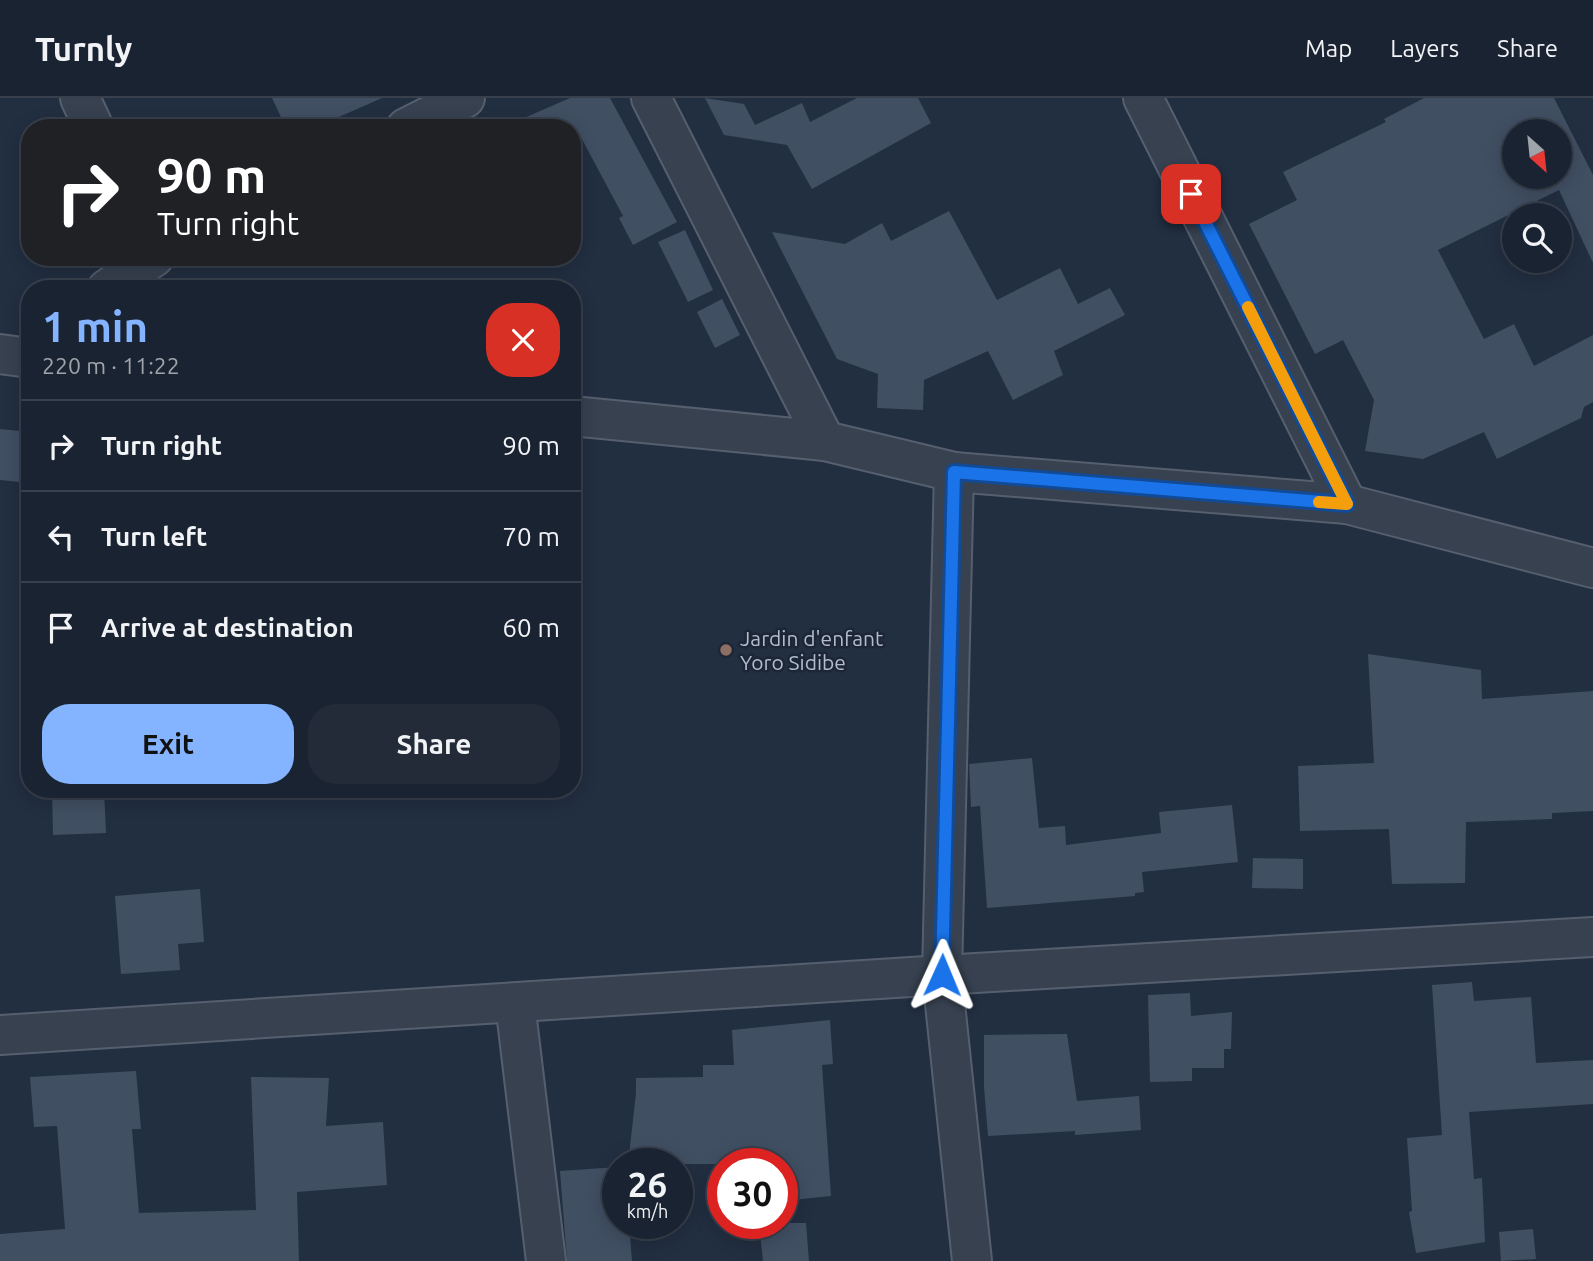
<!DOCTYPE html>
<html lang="en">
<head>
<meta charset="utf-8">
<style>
	:root { --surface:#1a2331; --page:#232b39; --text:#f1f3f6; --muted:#9fa4ab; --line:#38404d; --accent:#84b3ff }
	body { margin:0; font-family:Ubuntu,sans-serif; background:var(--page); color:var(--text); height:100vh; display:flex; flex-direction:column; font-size:26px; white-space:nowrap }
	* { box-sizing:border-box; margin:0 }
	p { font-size:23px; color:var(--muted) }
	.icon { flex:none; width:38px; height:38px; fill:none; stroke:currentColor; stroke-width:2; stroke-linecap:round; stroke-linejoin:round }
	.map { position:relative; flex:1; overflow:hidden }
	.panel { position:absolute; left:21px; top:182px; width:560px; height:518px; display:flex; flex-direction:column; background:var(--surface); border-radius:28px; box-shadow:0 4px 18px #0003,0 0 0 2px var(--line) }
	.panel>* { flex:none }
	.guide { position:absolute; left:21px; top:21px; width:560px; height:147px; border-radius:28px; box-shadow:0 4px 18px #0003,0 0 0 2px var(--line); background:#202124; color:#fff; overflow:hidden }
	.needle { width:46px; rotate:153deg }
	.buttons { position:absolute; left:1502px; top:21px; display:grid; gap:14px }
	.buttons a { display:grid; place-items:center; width:70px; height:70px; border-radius:50%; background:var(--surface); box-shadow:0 4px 18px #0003,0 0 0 2px var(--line); font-size:35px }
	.speed { position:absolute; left:602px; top:1050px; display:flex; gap:14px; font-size:35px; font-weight:700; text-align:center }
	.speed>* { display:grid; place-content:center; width:91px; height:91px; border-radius:50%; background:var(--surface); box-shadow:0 4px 18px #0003,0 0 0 2px var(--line); line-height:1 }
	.speed small { font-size:18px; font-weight:400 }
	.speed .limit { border:10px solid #d22; background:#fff; color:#111 }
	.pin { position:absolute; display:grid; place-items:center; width:60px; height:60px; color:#fff; margin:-30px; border-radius:14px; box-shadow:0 4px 10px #0006 }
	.me { position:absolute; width:77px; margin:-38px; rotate:1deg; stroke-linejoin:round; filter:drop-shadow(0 0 5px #0008) }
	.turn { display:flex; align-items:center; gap:24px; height:147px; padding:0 21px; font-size:32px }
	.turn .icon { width:91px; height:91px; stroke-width:2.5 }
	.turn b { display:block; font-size:49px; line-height:60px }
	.round { display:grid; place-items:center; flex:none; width:74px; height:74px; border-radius:28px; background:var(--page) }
	.overview { display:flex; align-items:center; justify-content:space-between; height:119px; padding:0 21px }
	h1 { font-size:42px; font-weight:600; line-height:52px; color:var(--accent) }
	.primary-button { display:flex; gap:14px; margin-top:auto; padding:14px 21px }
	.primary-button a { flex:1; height:80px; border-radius:28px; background:var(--accent); color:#111; font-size:28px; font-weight:600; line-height:80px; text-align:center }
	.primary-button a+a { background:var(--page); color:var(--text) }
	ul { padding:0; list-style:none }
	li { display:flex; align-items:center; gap:21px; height:91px; padding:0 21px; border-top:2px solid var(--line) }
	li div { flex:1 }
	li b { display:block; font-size:26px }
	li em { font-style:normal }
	header { display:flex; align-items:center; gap:42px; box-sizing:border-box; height:98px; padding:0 35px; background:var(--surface); border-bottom:2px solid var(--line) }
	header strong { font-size:33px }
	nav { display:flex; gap:38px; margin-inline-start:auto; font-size:24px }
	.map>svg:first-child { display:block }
	.building { fill:#414f63; fill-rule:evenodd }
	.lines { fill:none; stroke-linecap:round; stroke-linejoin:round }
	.minor-casing { stroke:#555f6e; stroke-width:42 }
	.minor { stroke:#374150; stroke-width:38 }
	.route-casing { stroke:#114b97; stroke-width:18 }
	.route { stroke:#1a73e8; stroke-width:12 }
	.slow { stroke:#f59e0b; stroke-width:12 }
	.education-dot { fill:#8d6e63; stroke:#1c2636; stroke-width:2.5 }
	.labels { text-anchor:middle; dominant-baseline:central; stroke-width:5; stroke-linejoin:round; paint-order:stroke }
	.poi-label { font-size:21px; fill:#b3bccb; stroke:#1c2636; text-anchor:start }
</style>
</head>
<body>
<header>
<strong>Turnly</strong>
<nav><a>Map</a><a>Layers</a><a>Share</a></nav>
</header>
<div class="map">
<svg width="1593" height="1163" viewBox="0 0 1593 1163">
	<rect width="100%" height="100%" fill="#222f41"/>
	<g class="building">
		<path d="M272,0H382L314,30H286Z"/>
		<path d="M570,0H610L677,124L633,147L619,120L623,118L576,30H501Z"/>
		<path d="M705,0L744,6L755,27L802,5L810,24L857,0H918L931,25L812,91L787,47L724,37Z"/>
		<path d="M1424,0H1554L1593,77V165L1559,92L1438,152L1484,241L1514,226L1534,268L1593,237V304L1584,309L1581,320L1497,361L1484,334L1423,361L1365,353L1374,302L1343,242L1315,256L1249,126L1297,102L1283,74L1386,24L1384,21ZM1514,33H1559V79H1514Z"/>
		<path d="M949,113L997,202L1060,170L1078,206L1110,190L1125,217L1054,253L1063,277L1013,302L988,253L924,282L923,312L877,310L878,276L837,261L772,134L845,146L882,125L891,143Z"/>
		<path d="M685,132L713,192L688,204L658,144Z"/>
		<path d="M722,201L740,237L715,250L697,214Z"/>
		<path d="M0,331L30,334V385L0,382Z"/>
		<path d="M1368,556L1481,572L1482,601L1593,593V713L1552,715V721L1466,724L1465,785L1392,786L1389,731L1300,733L1298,668L1374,665Z"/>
		<path d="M1032,660L1039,730L1065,728L1066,747L1161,735L1159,714L1232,707L1238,764L1142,774L1144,794L1135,795V798L987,810L980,708L971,709L969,666Z"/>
		<path d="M52,691H104L106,735L53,737Z"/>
		<path d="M1253,760L1303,761V791L1252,790Z"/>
		<path d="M200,791L204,844L178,846L180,872L121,876L115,798Z"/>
		<path d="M1472,884L1474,903L1531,899L1536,965L1593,962V1006L1469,1014L1474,1081L1482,1080L1485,1144L1416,1155L1409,1114L1412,1113L1407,1040L1442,1037L1432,887Z"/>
		<path d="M1190,895L1191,918L1232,914L1231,951H1224V970H1192V983L1150,984L1148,897Z"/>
		<path d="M830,922L833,966L822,967L831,1098L782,1103V1060L719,1066H628L636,995V980L703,979V967H734L732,932Z"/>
		<path d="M1067,936L1077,1003L1139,998L1141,1032L1075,1037V1033L988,1038L984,989V937Z"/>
		<path d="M136,973L141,1031H132L139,1115L256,1112L251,979L329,980L326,1028L383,1024L387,1087L297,1094L299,1163H0V1136L65,1131L57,1028L34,1029L30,979Z"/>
		<path d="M618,1069V1125H629L632,1163H567L560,1073Z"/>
		<path d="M759,1125H806L809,1163H763Z"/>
		<path d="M1533,1131L1536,1161L1501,1163L1499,1134Z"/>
	</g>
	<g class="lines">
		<g class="minor-casing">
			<g id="minor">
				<path d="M80,0L94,30"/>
				<path d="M651,0L825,343"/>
				<path d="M1143,0L1347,406"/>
				<path d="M406,30L465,0"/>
				<path d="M107,191L154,159"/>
				<path d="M0,256L30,260"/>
				<path d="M572,318L825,343L954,374L1347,406L1593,470"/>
				<path d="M954,374L942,877L972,1163"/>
				<path d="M515,905L546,1163"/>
				<path d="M0,937L942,877L1593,839"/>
			</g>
		</g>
		<use href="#minor" class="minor"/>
	</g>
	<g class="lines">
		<g class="route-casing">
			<path id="route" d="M942,877L954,374L1347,406L1191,96"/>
		</g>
		<use href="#route" class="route"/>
		<path class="slow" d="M1248,209L1347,406L1319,404"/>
	</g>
	<circle class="education-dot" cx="726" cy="552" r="7"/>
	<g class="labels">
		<g class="poi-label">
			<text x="740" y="540">Jardin d'enfant<tspan x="740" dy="24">Yoro Sidibe</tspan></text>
		</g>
	</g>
</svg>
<div class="buttons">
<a><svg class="needle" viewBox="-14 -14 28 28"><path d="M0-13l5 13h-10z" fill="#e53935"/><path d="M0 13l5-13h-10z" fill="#9fa4ab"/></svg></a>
<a><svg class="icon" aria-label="search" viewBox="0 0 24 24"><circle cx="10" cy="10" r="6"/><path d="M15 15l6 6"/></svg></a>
</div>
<div class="speed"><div>26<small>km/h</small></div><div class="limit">30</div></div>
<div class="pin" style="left:1191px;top:96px;background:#d93025"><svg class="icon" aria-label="arrive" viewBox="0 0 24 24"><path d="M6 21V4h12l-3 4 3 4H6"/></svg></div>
<svg class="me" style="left:942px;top:877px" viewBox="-20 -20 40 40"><path d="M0-17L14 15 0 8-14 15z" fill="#1a73e8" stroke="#fff" stroke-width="4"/></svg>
<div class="guide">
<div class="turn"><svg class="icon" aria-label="right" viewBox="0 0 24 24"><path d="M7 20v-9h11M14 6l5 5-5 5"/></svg><div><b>90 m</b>Turn right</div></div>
</div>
<section class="panel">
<div class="overview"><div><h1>1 min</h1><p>220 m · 11:22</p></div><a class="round" style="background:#d93025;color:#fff"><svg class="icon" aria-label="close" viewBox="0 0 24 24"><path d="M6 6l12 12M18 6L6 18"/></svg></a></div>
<ul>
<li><svg class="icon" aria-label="right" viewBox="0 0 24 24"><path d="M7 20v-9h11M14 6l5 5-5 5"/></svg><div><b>Turn right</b></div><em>90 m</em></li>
<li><svg class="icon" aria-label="left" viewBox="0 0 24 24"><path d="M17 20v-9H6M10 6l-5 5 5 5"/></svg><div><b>Turn left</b></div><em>70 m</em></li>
<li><svg class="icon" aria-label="arrive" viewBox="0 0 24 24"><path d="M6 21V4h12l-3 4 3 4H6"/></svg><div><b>Arrive at destination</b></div><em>60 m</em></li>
</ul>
<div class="primary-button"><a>Exit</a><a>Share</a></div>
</section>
</div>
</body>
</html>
